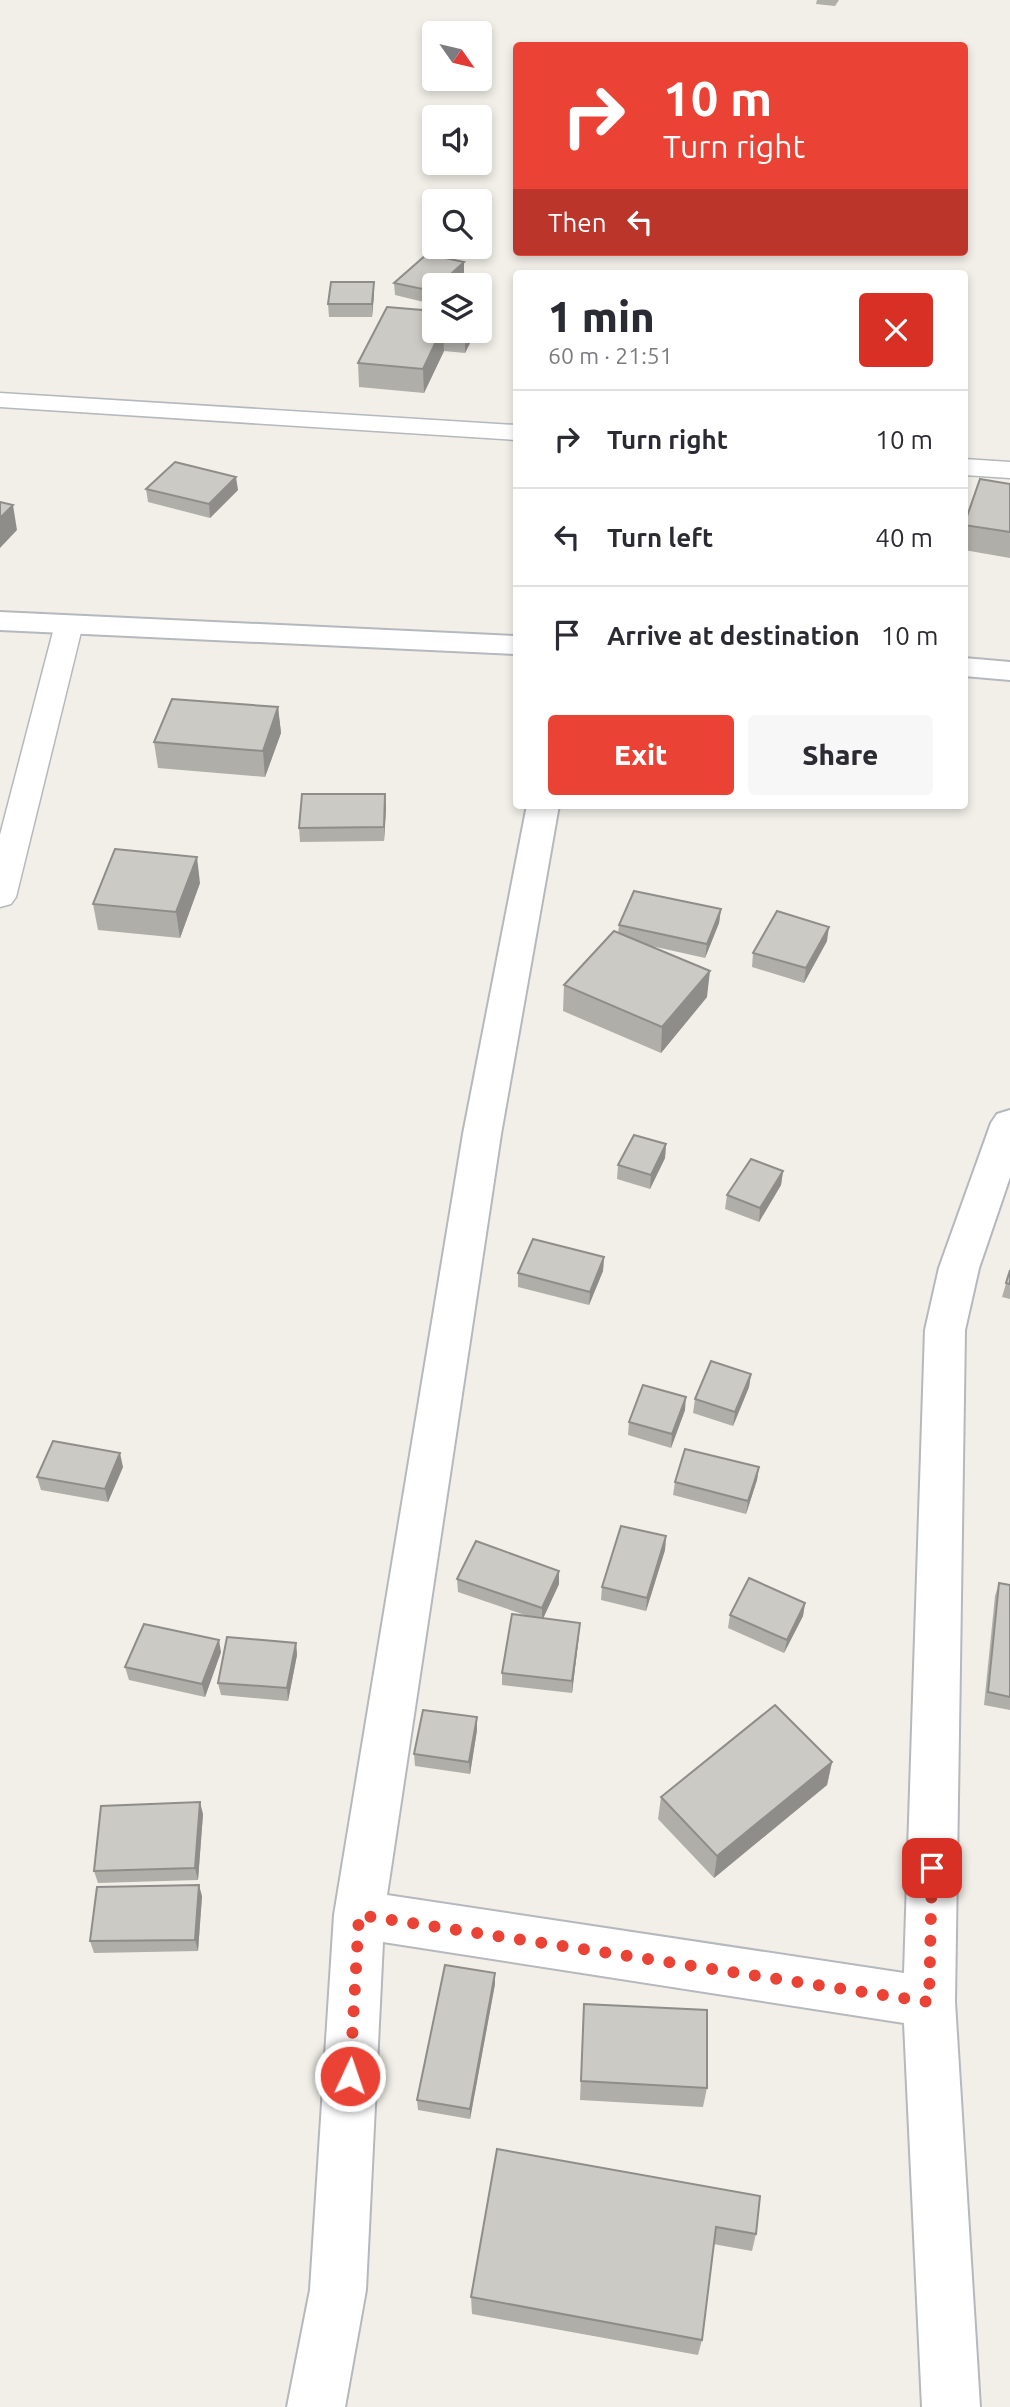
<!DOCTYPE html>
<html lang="en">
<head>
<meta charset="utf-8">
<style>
	:root { --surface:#fff; --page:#f7f7f7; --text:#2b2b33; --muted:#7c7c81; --line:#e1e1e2; --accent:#ea4335 }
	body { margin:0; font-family:Ubuntu,sans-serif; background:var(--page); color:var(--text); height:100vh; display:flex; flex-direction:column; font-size:26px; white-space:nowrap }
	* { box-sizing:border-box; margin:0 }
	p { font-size:23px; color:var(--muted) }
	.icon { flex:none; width:38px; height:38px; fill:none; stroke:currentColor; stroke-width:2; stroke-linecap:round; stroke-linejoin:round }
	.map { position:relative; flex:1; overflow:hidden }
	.side { position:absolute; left:513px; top:270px; width:455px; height:539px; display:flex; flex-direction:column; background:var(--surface); border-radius:7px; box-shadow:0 4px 10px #0003 }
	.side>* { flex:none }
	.top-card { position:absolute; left:513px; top:42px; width:455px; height:214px; border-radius:7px; box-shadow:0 4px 10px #0003; background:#ea4335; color:#fff; overflow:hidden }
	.needle { width:46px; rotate:124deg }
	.controls { position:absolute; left:422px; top:21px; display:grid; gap:14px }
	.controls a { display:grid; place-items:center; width:70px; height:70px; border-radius:7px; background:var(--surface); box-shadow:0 4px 10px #0003; font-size:35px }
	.pin { position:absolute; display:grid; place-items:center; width:60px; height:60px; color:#fff; margin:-30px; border-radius:14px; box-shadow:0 4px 10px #0006 }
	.me { position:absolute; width:77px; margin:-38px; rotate:3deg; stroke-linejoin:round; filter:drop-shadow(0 0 5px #0008) }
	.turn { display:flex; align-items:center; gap:24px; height:147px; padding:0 35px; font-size:32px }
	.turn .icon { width:91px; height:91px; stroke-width:2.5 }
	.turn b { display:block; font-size:49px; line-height:60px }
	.then { display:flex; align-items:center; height:66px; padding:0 35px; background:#0003; gap:14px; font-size:26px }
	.round { display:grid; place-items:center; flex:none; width:74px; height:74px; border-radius:7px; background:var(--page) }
	.head { display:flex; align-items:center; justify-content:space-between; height:119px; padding:0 35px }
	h1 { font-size:42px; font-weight:800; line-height:52px }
	.button { display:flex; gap:14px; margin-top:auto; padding:14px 35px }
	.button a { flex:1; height:80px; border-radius:7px; background:var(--accent); color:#fff; font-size:28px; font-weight:800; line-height:80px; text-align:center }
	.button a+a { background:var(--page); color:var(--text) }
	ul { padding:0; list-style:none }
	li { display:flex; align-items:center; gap:21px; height:98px; padding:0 35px; border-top:2px solid var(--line) }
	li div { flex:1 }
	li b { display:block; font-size:26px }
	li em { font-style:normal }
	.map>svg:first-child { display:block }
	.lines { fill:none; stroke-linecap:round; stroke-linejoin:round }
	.lane-casing { stroke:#b5b8bc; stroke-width:3 }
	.street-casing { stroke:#b5b8bc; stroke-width:4 }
	.lane { fill:#fff; fill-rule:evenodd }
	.street { fill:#fff; fill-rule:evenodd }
	.wall { fill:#afaea9 }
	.shaded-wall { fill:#8f8d8a }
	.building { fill:#cccac5; stroke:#8f8d8a; stroke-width:2 }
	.route { stroke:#ea4335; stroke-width:12; stroke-dasharray:0 21.6 }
</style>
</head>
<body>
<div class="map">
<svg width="1010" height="2407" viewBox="0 0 1010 2407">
	<rect width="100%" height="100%" fill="#f1efe8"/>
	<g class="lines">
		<g class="lane-casing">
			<g id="lane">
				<path d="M0,393L516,425V440L0,407Z"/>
				<path d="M964,459L1010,462V478L964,475Z"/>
				<path d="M69,616L79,618L83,624L16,897L11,904L0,907V835L55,624L59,618Z"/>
			</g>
		</g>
		<g class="street-casing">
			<g id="street">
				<path d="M0,612L516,636V654L0,630Z"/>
				<path d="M964,658L1010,662V680L964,676Z"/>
				<path d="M527,805H559L501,1134L387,1895L904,1973L925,1330L939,1268L991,1123L997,1114L1010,1110V1177L979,1268L965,1330L955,2002L980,2407H922L904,2023L383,1942L366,2290L345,2407H287L310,2290L334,1915L463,1134Z"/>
			</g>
		</g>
		<use href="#lane" class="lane"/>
		<use href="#street" class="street"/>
	</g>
	<g class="wall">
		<path d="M817,0H839L835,6L816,4Z"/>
		<path d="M464,262V275L432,304L395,295L394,283Z"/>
		<path d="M374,282V294L372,317H329L328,304Z"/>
		<path d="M434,331H471L472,339L465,353L444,351L424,393L359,387L358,363Z"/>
		<path d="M1010,484V558L964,550V522Z"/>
		<path d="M146,489L238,490L210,518L148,502Z"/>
		<path d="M278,707L281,733L265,777L158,768L154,742Z"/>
		<path d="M385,794L386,808L384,841L300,842L299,828Z"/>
		<path d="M200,883L180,938L98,930L93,904Z"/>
		<path d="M721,909L719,923L705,958L647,945L707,997L661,1053L563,1011L564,985L618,933L619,925Z"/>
		<path d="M827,941L804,983L752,967L753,953Z"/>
		<path d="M666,1144L665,1158L650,1189L617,1179L618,1165Z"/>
		<path d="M783,1171L781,1185L759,1222L725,1209L727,1195Z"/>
		<path d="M604,1257L603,1271L589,1305L518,1287V1273Z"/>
		<path d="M1010,1270V1299L1002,1297Z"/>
		<path d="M751,1374L749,1387L733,1426L693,1413L695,1399Z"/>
		<path d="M685,1410L671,1448L628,1435L629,1422Z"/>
		<path d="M123,1467L108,1502L41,1490L37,1477Z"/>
		<path d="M759,1467L757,1480L746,1514L673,1495L675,1482Z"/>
		<path d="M666,1536L665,1550L646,1611L601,1600L602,1587Z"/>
		<path d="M457,1579L559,1584L543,1618L579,1635L572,1693L502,1685V1673L528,1616L458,1592Z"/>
		<path d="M999,1583L1010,1585V1710L984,1705L995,1596Z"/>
		<path d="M805,1603L803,1616L784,1653L728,1628L730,1615Z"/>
		<path d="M296,1643L297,1655L288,1701L221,1695L218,1683Z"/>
		<path d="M221,1652L205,1697L129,1680L125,1667Z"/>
		<path d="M477,1730L470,1774L415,1766L414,1754Z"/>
		<path d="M832,1762L827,1785L714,1878L658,1819L661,1797Z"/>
		<path d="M203,1814L198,1880L98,1883L94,1871Z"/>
		<path d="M202,1896L198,1951L94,1953L90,1941Z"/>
		<path d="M495,1984L470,2119L418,2110L417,2100Z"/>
		<path d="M584,2004L707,2088L703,2107L580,2100Z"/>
		<path d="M497,2149L756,2234L752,2251L713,2244L702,2340L698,2355L472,2314L471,2297Z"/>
	</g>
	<g class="shaded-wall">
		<path d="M464,262V275L453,285H439Z"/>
		<path d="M374,282V294L372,317V304Z"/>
		<path d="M434,289V302L432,304V291Z"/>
		<path d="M441,331H443L444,351L424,393L423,369Z"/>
		<path d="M465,331H471L472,339L465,353Z"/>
		<path d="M236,477L238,490L210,518L209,504Z"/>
		<path d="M13,505L17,530L0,548V518Z"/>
		<path d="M278,707L281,733L265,777L263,751Z"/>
		<path d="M385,794L386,808L384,841V827Z"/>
		<path d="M197,857L200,883L180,938L176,912Z"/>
		<path d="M721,909L719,923L705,958L707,944Z"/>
		<path d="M829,927L827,941L804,983L806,968Z"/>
		<path d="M710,971L707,997L661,1053L662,1027Z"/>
		<path d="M666,1144L665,1158L650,1189L651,1175Z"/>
		<path d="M783,1171L781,1185L759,1222L760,1208Z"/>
		<path d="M604,1257L603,1271L589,1305L590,1292Z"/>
		<path d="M751,1374L749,1387L733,1426L735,1412Z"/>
		<path d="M686,1397L685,1410L671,1448L672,1434Z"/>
		<path d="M120,1453L123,1467L108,1502L105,1489Z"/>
		<path d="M759,1467L757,1480L746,1514L748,1501Z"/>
		<path d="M666,1536L665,1550L646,1611L647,1598Z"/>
		<path d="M559,1571V1584L542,1621V1608Z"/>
		<path d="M805,1603L803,1616L784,1653L787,1640Z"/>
		<path d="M580,1623L579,1635L572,1693V1681Z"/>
		<path d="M219,1640L221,1652L205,1697L202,1684Z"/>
		<path d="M296,1643L297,1655L288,1701L287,1688Z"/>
		<path d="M477,1717V1730L470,1774L469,1762Z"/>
		<path d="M832,1762L827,1785L714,1878L717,1856Z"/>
		<path d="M200,1802L203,1814L198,1880L195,1868Z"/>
		<path d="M199,1885L202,1896L198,1951L195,1940Z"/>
		<path d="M495,1973V1984L470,2119V2109Z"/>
	</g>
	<g class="building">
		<path d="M427,254L464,262L439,285H434V289L432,291L394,283Z"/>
		<path d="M331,282H374L372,304H328Z"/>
		<path d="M387,307L434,311V331H441L423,369L358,363Z"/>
		<path d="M175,462L236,477L209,504L146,489Z"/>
		<path d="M980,479L1010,484V532L964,525Z"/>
		<path d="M0,502L13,505L0,518Z"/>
		<path d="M172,699L278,707L263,751L154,742Z"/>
		<path d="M302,794H385L384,827L299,828Z"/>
		<path d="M115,849L197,857L176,912L93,904Z"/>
		<path d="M634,891L721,909L707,944L619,925Z"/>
		<path d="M777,911L829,927L806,968L753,953Z"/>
		<path d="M614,931L710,971L662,1027L564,985Z"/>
		<path d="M634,1135L666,1144L651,1175L618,1165Z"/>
		<path d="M751,1159L783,1171L760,1208L727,1195Z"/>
		<path d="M533,1239L604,1257L590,1292L518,1273Z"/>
		<path d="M1010,1270V1284L1006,1283Z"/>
		<path d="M711,1361L751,1374L735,1412L695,1399Z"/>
		<path d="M643,1385L686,1397L672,1434L629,1422Z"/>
		<path d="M53,1441L120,1453L105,1489L37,1477Z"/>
		<path d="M685,1449L759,1467L748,1501L675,1482Z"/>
		<path d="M621,1526L666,1536L647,1598L602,1587Z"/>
		<path d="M476,1541L559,1571L542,1608L457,1579Z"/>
		<path d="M749,1578L805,1603L787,1640L730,1615Z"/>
		<path d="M999,1583L1010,1585V1697L988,1692Z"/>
		<path d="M512,1614L580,1623L572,1681L502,1673Z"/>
		<path d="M144,1624L219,1640L202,1684L125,1667Z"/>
		<path d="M227,1637L296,1643L287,1688L218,1683Z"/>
		<path d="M775,1705L832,1762L717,1856L661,1797Z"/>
		<path d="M423,1710L477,1717L469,1762L414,1754Z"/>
		<path d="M200,1802L195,1868L94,1871L101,1806Z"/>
		<path d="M199,1885L195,1940L90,1941L97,1887Z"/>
		<path d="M445,1965L495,1973L470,2109L417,2100Z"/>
		<path d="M584,2004L707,2010V2088L581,2081Z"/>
		<path d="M497,2149L760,2196L756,2234L716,2227L702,2340L471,2297Z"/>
	</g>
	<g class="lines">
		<path class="route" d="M350,2076L359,1915L929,2002L932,1868"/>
	</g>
</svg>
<div class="controls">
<a><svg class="needle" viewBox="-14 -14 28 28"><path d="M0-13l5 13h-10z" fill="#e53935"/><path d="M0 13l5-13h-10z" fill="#7c7c81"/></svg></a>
<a><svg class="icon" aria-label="sound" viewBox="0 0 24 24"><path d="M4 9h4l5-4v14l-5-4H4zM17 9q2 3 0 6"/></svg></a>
<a><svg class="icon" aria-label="search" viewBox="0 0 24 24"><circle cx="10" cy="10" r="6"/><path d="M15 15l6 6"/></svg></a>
<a><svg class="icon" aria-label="layers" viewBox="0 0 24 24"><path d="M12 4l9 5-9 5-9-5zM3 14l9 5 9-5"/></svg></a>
</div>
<div class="pin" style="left:932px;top:1868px;background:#d93025"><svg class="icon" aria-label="arrive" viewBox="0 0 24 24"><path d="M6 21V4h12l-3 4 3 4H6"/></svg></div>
<svg class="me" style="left:350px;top:2076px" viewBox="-20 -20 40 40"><circle r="17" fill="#ea4335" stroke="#fff" stroke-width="3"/><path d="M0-11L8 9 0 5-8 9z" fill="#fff"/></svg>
<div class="top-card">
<div class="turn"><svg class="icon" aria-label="right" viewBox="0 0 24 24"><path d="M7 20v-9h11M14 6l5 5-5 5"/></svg><div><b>10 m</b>Turn right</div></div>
<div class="then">Then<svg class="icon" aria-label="left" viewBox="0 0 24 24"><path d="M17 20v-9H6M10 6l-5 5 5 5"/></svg></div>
</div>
<section class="side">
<div class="head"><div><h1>1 min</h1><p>60 m · 21:51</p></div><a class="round" style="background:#d93025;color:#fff"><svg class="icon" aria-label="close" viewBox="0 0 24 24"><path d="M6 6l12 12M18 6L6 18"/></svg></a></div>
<ul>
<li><svg class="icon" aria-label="right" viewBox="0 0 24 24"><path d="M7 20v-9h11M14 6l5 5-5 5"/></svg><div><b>Turn right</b></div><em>10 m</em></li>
<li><svg class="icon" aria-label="left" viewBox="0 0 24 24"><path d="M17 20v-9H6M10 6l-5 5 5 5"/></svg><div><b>Turn left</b></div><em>40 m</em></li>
<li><svg class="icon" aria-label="arrive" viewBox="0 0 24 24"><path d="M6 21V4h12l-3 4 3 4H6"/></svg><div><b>Arrive at destination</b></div><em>10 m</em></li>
</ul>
<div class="button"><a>Exit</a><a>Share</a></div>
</section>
</div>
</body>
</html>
